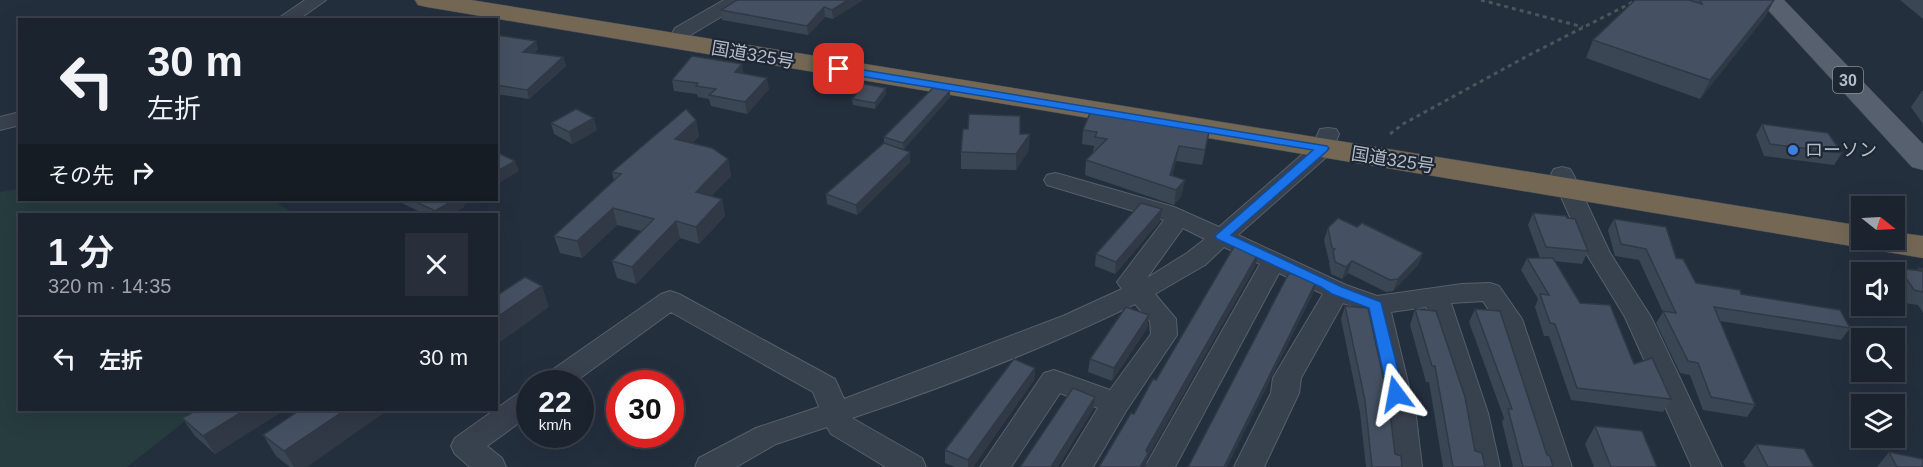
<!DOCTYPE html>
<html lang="ja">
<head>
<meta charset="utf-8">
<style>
	:root { --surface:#1b232e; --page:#282f3a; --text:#f1f3f6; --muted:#a0a4aa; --line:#39404a }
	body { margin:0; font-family:Helvetica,"Noto Sans JP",sans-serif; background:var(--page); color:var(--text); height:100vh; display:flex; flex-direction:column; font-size:22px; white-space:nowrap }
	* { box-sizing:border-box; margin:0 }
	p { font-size:20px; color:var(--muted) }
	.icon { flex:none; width:33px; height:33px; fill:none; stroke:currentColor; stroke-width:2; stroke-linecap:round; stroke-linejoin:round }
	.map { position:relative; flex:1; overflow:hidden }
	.sheet { position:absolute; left:18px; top:213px; width:480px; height:198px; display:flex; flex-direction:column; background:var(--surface); border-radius:0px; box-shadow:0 6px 24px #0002,0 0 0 2px var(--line) }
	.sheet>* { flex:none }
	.hud { position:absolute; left:18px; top:18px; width:480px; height:183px; border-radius:0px; box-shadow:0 6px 24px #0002,0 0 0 2px var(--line); background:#1b232e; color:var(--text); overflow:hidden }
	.needle { width:39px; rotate:108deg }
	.buttons { position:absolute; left:1851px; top:196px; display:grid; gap:12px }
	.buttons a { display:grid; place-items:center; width:54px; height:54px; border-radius:0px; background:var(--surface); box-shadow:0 6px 24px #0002,0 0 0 2px var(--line); font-size:30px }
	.speed { position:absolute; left:516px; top:370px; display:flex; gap:12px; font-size:30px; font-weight:700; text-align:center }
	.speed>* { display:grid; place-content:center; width:78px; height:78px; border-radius:50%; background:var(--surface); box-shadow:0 6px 24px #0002,0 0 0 2px var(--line); line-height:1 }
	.speed small { font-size:15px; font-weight:400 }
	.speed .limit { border:9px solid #d22; background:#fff; color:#111 }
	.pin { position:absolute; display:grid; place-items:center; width:51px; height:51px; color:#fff; margin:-26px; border-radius:12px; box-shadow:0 3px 9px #0006 }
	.me { position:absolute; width:66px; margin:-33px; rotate:347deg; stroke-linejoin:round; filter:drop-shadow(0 0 4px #0008) }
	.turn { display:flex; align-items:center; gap:21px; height:126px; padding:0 30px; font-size:27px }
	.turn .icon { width:78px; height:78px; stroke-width:2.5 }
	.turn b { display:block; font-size:42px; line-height:51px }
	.then { display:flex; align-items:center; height:57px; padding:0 30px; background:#0003; gap:12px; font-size:22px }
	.round { display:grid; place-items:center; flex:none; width:63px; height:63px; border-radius:0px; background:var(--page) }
	.summary { display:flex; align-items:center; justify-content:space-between; height:102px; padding:0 30px }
	h1 { font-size:36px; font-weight:600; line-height:45px }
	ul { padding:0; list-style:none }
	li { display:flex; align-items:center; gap:18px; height:84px; padding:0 30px; border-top:2px solid var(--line) }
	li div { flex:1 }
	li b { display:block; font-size:22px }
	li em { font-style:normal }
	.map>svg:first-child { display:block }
	.green { fill:#263c3f }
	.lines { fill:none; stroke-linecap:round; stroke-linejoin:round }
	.street-casing { stroke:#565f6c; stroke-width:2 }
	.primary-casing { stroke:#414a57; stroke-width:1 }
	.highway-casing { stroke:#434c59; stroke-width:1 }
	.path { stroke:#44595c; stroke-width:3; stroke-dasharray:4 4; stroke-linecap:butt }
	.street { fill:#38414e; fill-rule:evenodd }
	.primary { fill:#56606e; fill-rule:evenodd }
	.highway { fill:#746855; fill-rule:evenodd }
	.wall { fill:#3b4654 }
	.shaded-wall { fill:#303945 }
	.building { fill:#455162; stroke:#303945; stroke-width:1.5 }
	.route { fill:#1a73e8; stroke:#114b97; stroke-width:1.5 }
	.shop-dot { fill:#3f7fe0; stroke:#1d2633; stroke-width:2 }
	.labels { text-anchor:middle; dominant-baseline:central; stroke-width:4.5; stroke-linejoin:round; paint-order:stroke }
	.shield { fill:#1d2633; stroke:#878f9c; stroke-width:1.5 }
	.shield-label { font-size:16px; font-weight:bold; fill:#b4bcc9 }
	.street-label { font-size:18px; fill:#b4bcc9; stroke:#1d2633 }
	.poi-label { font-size:18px; fill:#b4bcc9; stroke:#1d2633; text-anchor:start }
</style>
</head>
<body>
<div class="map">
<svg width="1923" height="467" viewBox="0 0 1923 467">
	<rect width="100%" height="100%" fill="#242f3e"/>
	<path class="green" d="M19,189L20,200H273L295,214H20V410H199L127,467H0V192Z"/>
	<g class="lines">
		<g class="street-casing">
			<g id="street">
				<path d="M305,0H326L298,20H276Z"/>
				<path d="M724,0H759L756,4L739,6L689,36H675L673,32L675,28Z"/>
				<path d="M20,112V125L0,130V117Z"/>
				<path d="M1328,128L1336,129L1339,134L1331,153L1238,235L1346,285L1377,296L1462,284L1490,283L1499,286L1522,319L1572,467H1542L1496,321L1483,301L1451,303L1488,413L1500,467H1470L1460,413L1426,307L1391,312L1416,416L1422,467H1392L1386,416L1364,310L1343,303L1301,378L1299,393L1264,467H1234L1271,393L1273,378L1323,294L1279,273L1175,467H1145L1260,264L1224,247L1205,265L1155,294L1176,319L1177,335L1126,411L1093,467H1062L1098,408L1060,393L1011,467H980L1044,373L1054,370L1110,390L1151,334L1150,321L1135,304C1044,348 948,386 852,418L922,458L926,467H886L831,434L827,427L776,444L736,467H695L699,458L756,428L819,407L813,392L671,312L572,384H538L542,377L661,294L670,291L679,294L835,379L844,399L1063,316L1122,289L1117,282L1164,220L1047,185L1044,180L1047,175L1055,173L1063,175L1174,207L1219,227L1313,145L1320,129ZM1183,228L1205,239L1187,253L1147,278Z"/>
				<path d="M1562,167L1570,169L1573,174L1610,253L1651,317L1722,467H1692L1625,317L1586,253L1551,174L1554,169Z"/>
				<path d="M530,389V415L487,446L502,458L506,467H470L455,454L451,446L455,438L520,392Z"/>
			</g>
		</g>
		<g class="primary-casing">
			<path id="primary" d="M1759,0H1784L1923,144V170L1912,167Z"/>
		</g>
		<g class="highway-casing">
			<path id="highway" d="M415,0H471L1862,226V240H1894V232L1923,236V258L427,7L418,5Z"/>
		</g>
		<g class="path">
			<path d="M1481,0L1583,27"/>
			<path d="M1390,134L1403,124L1531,54L1637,0"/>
		</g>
		<use href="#street" class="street"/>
		<use href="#primary" class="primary"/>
		<use href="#highway" class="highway"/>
	</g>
	<g class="wall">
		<path d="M863,0L833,19L825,17L808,35L722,20L721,10Z"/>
		<path d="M1635,0H1774L1765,17L1700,99L1586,58L1593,40Z"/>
		<path d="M1900,0H1923V19Z"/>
		<path d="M496,35L538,49L534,53L563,57L566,66L529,99L496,94Z"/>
		<path d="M742,64L743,74L769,89L747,114L711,106L709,99L698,97L697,94L674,91L672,80Z"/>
		<path d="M950,91V97L904,149L888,145L910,162L857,215L827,204L826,194L884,143V137Z"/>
		<path d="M1922,91H1923V124L1911,107Z"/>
		<path d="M886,94L875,109L853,105L852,99Z"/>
		<path d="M696,120L699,136L692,143L728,159L731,176L711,196L722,199L725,216L699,244L680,238L636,284L617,278L612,261L641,231L617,225L582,258L560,253L554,236L614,181L612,172Z"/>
		<path d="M551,123L597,130L572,144L554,134Z"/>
		<path d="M1762,124L1842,153L1834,165L1764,156L1756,135Z"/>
		<path d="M968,129L1020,134L1029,150L1016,170L961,169V152Z"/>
		<path d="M1083,130L1206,147L1202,165L1176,161L1172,175L1182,195L1174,205L1085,175L1086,160L1094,152H1093L1094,146L1082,144Z"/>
		<path d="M396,200H472L463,205L464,207L451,214H424Z"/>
		<path d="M1162,209L1160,221L1115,274L1095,266L1096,254Z"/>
		<path d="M1533,213L1567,218L1588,251L1582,264L1554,261L1580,303L1634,364L1671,399L1663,412L1571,400L1549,336H1544L1535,307L1538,299L1521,270L1527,258H1540L1528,225Z"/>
		<path d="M1614,219L1676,258L1696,283L1741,294L1850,328L1841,340L1720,321L1755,405L1747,417L1703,410L1690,375L1680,373L1656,323L1663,312L1639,260L1615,256L1608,230Z"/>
		<path d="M1357,227L1423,253L1418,265L1393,291L1386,292L1348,273L1342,279L1331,274L1329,263L1330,261H1329L1324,240L1328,228Z"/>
		<path d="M1899,268L1917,271L1919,268L1923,269V313L1918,305L1904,303L1894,287V275Z"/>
		<path d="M1345,306L1395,454L1402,467H1366L1360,412L1341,319Z"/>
		<path d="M1415,309L1475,451L1485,467H1443L1429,382H1426L1410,325Z"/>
		<path d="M1475,309L1547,455L1553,467H1513L1502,422L1504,418L1469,322Z"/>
		<path d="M1149,315L1147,328L1112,381L1088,372L1090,359Z"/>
		<path d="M1035,368L1034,380L973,467H955L945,463V450Z"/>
		<path d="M197,410H284L215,454L195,436L182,418Z"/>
		<path d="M1595,426L1657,467H1594L1585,444Z"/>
		<path d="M263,435L307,467H290L276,456Z"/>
		<path d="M1756,444L1814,467H1746L1743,462Z"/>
		<path d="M1889,452L1923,467H1877Z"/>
	</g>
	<g class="shaded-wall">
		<path d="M848,0H863L833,19L832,10Z"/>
		<path d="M1774,0L1765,17L1700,99L1710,80Z"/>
		<path d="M824,7L825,17L808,35L807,26Z"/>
		<path d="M536,41L538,49L526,61L523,52Z"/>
		<path d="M563,57L566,66L529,99L527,90Z"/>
		<path d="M742,64L744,76L735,72Z"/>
		<path d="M767,78L769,89L747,114L745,102Z"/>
		<path d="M886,88V94L875,109V103Z"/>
		<path d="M950,91V97L904,149L903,143Z"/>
		<path d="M594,118L597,130L572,144L569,132Z"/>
		<path d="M696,120L699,136L678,156L675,139Z"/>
		<path d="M1030,134L1029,150L1016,170V154Z"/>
		<path d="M1179,146L1176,161L1168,189L1170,175Z"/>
		<path d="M910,152V162L857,215L856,205Z"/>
		<path d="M728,159L731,176L699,209L696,192Z"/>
		<path d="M515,161L519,171L496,185V172Z"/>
		<path d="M1185,180L1182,195L1174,205L1176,190Z"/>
		<path d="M722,199L725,216L699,244L696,227Z"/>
		<path d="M454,200H472L463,205L464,207L451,214H436L435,211Z"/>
		<path d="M613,208L617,225L582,258L577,241Z"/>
		<path d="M1162,209L1160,221L1115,274L1116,262Z"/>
		<path d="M676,221L680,238L636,284L632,267Z"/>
		<path d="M1259,252L1255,267L1147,459L1146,467H1140L1146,450Z"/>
		<path d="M1423,253L1418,265L1393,291L1398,279Z"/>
		<path d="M1352,261L1348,273L1342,279L1346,267Z"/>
		<path d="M1316,282L1313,294L1227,467H1224Z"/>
		<path d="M542,286L549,307L496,345V318Z"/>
		<path d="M1149,315L1147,328L1112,381L1114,368Z"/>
		<path d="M1035,368L1034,380L973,467H968V460Z"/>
		<path d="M1095,397L1093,410L1058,467H1051Z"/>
		<path d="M245,410H284L215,454L203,436Z"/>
		<path d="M345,410H388L307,467H294L284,451Z"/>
	</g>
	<g class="building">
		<path d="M737,0H848L832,10L824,7L807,26L721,10Z"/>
		<path d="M1635,0H1689L1702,4L1700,0H1774L1710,80L1593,40Z"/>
		<path d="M496,35L536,41L523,52L563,57L527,90L496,85Z"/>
		<path d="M692,56L742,64L735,72L767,78L745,102L709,95L716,89L696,86L698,83L672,80Z"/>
		<path d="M864,84L886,88L875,103L852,99Z"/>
		<path d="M933,88L950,91L903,143L884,137Z"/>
		<path d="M576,109L594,118L569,132L551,123Z"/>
		<path d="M686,109L696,120L675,139L712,148L728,159L696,192L722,199L696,227L676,221L632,267L612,261L654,219L613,208L577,241L554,236L621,174L612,172Z"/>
		<path d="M1090,113L1209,132L1205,150L1179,146L1170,175L1185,180L1176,190L1086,160L1107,139L1095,137L1097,132L1083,130Z"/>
		<path d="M969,114L1020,116V134H1030L1016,154L961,152L963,129H968Z"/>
		<path d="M1762,124L1828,133L1842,153L1770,144Z"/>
		<path d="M884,143L910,152L856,205L826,194Z"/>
		<path d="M496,152L515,161L496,172Z"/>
		<path d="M412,200H454L435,211Z"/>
		<path d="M1141,203L1162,209L1116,262L1096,254Z"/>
		<path d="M1533,213L1566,216L1567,218L1575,219L1588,251L1546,247Z"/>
		<path d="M1338,218L1357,227L1362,223L1423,253L1398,279L1390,280L1352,261L1346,267L1335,262L1333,251L1335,249L1332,248L1328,228Z"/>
		<path d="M1614,219L1666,227L1676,258L1683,259L1696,283L1740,290L1741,294L1840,310L1850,328L1714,307L1755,405L1711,397L1698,363L1688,361L1663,311L1676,313L1646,249L1621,244Z"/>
		<path d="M1235,245L1259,252L1146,450L1148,454L1140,467H1099L1131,413L1134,414L1153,379L1156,380Z"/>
		<path d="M1527,258H1553L1580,303L1610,305L1634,364L1652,358L1671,399L1577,388L1555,324L1550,323L1540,294L1549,295Z"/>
		<path d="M1899,268L1922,271L1919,268L1923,269V292L1914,290Z"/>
		<path d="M1289,273L1316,282L1224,467H1188Z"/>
		<path d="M525,277L542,286L496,318V296Z"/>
		<path d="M1345,306L1368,308L1389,404L1395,454L1401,456L1402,467H1372L1365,400Z"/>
		<path d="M1126,307L1149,315L1114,368L1090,359Z"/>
		<path d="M1415,309L1436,311L1465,397L1475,451L1482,453L1485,467H1453L1435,366H1432Z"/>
		<path d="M1475,309L1500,311L1547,455L1550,456L1553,467H1523L1508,409H1512Z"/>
		<path d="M1014,359L1035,368L968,460L945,450Z"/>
		<path d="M1073,388L1095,397L1051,467H1020Z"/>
		<path d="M197,410H245L203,436L182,418Z"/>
		<path d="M300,410H345L284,451L263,435Z"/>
		<path d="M1595,426L1642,431L1657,467H1611Z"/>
		<path d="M1756,444L1804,449L1814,467H1768Z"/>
		<path d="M1889,452L1923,459V467H1897Z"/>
	</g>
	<path class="route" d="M839,66L1327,146L1329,148L1327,151L1231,235L1342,287L1381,302L1404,394L1402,398H1390L1388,394L1369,308L1332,294L1321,287L1217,239L1215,236L1313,150L835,72L834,69Z"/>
	<circle class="shop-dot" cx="1793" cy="150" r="6"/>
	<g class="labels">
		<rect class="shield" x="1833" y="67" width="30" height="26" rx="4.5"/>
		<g class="shield-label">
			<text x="1848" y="80">30</text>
		</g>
		<g class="street-label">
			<text transform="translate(753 55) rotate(10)">国道325号</text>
			<text transform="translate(1393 160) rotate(9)">国道325号</text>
		</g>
		<g class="poi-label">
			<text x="1805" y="150">ローソン</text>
		</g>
	</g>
</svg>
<div class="buttons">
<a><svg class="needle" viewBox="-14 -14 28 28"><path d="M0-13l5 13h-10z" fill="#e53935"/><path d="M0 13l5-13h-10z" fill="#a0a4aa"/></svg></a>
<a><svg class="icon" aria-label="sound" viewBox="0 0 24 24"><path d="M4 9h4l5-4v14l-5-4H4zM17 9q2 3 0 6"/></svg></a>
<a><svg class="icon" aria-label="search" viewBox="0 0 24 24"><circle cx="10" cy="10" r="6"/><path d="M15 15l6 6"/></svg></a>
<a><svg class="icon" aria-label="layers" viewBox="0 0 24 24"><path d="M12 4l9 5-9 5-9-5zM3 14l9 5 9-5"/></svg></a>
</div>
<div class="speed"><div>22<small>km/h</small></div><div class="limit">30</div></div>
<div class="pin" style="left:839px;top:69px;background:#d93025"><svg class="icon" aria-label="arrive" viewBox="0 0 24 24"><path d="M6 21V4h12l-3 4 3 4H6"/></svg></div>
<svg class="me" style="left:1396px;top:394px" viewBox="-20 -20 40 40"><path d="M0-17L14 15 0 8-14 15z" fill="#1a73e8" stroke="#fff" stroke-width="4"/></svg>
<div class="hud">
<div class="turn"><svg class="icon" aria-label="left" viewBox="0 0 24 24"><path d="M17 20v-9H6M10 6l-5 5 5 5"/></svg><div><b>30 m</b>左折</div></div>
<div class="then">その先<svg class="icon" aria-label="right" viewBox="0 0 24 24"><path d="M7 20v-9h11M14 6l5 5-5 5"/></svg></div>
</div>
<section class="sheet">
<div class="summary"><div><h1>1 分</h1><p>320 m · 14:35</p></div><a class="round"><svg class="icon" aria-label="close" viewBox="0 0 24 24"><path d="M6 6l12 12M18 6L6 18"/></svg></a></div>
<ul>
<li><svg class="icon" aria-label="left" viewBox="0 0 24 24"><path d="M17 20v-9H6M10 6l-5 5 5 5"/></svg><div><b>左折</b></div><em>30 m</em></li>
</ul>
</section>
</div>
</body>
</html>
